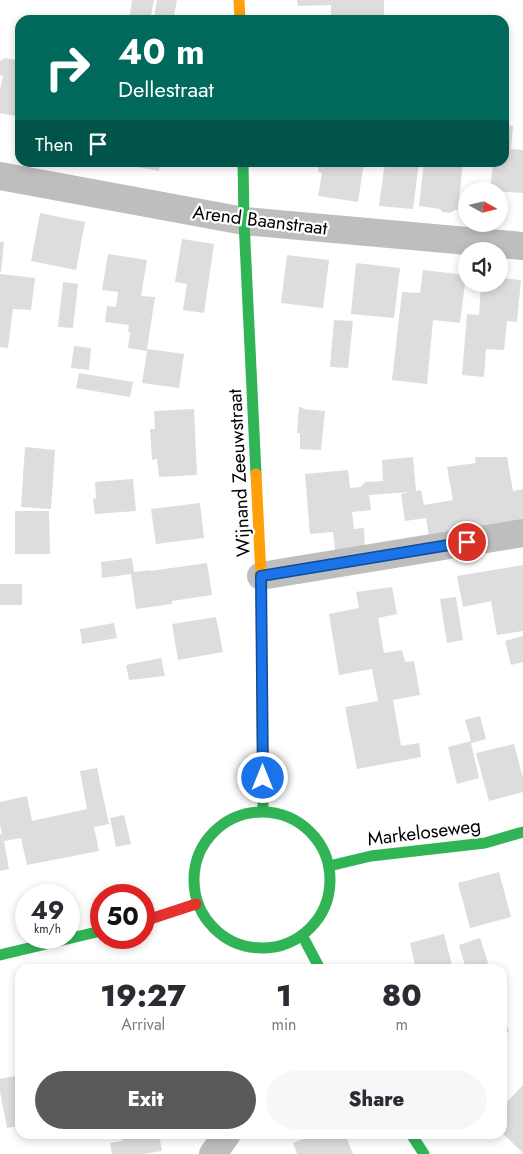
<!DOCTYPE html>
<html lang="en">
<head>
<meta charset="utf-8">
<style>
	:root { --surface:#fff; --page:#f7f7f7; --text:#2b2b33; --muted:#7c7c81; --accent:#595959 }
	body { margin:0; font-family:Jost,sans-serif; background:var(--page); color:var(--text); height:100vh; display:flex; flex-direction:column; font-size:19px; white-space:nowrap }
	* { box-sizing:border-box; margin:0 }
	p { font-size:16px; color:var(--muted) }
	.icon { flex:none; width:28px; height:28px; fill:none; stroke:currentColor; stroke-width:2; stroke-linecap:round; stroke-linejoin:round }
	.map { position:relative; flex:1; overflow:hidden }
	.side { position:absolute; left:15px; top:964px; width:492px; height:175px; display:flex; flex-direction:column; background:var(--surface); border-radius:15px; box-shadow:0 2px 8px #0003 }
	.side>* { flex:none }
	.hud { position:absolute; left:15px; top:15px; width:494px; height:152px; border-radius:15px; box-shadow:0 2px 8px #0003; background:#00695c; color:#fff; overflow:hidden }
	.needle { width:32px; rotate:98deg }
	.buttons { position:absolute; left:458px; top:182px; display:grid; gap:10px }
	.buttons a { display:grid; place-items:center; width:50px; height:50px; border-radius:50%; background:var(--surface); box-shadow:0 2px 8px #0003; font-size:25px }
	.speed { position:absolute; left:15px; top:884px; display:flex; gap:10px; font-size:25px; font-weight:700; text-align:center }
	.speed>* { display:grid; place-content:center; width:65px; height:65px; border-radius:50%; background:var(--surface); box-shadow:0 2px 8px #0003; line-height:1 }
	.speed small { font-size:12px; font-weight:400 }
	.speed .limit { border:8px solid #d22; background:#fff; color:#111 }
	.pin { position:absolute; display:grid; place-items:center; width:42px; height:42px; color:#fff; margin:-21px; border:2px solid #fff; border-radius:50%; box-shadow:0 1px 5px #0007 }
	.me { position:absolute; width:55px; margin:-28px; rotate:0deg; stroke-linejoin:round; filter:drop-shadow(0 0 4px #0008) }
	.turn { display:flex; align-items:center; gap:18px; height:105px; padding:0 20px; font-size:22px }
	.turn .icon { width:65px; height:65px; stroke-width:2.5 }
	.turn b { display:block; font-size:35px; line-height:42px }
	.then { display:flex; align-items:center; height:48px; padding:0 20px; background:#0003; gap:10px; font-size:19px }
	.eta { display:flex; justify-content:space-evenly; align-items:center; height:85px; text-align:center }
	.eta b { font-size:30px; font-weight:800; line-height:35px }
	.cta { display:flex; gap:10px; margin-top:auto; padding:10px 20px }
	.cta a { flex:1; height:58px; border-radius:30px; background:var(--accent); color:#fff; font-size:20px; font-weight:800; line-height:58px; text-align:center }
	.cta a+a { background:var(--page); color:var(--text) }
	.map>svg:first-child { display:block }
	.building { fill:#ddd }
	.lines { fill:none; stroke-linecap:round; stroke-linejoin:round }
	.street { stroke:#bebebe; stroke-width:28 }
	.fast { stroke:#30b455; stroke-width:11 }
	.slow { stroke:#ff9f0a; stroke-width:11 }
	.jam { stroke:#e5322d; stroke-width:11 }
	.route-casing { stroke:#114b97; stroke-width:12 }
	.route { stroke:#1a73e8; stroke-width:9 }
	.labels { text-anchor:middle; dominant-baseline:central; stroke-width:4.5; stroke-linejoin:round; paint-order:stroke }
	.street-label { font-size:19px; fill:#000; stroke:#fff }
</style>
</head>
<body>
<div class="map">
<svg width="523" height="1154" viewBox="0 0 523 1154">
	<rect width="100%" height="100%" fill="#fff"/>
	<g class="building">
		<path d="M132,0H154L150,20H129Z"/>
		<path d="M157,0H177L173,20L154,17Z"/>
		<path d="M297,0H384V20H331V5L298,6Z"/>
		<path d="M5,58L20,61V117L0,113V90L3,76L0,75V61Z"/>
		<path d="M504,125L513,126L511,149L523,150V193L490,191L493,162H504Z"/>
		<path d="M131,162H160L159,171L131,166Z"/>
		<path d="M319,162H364L358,202L318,196L322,173L318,172Z"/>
		<path d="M385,162H419L413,209L379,206Z"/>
		<path d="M424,162H463L458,210H455L450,213L442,212L440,209L419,206Z"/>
		<path d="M40,213L85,222L76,270L31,261Z"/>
		<path d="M182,239L214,244L204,313L183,310L187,284L175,282Z"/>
		<path d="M0,242H4L1,272H0Z"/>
		<path d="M108,254L147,260L141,296L155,297L147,349L184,354L179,388L142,383L147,351L128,348L130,332H128L129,325L105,322L107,306L116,307L118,292L102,290Z"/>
		<path d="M287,255L329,260L323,308L281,303Z"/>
		<path d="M356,263L400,268L394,318L351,314Z"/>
		<path d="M423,270L466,275L460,323L433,320L427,384L392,380L402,292L420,293Z"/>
		<path d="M0,274L35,278L31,310L13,309L8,348L0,347Z"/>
		<path d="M499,278L521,280L517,322L507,321L504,350L486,349L484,377L462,375L467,314L479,315L481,284H499Z"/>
		<path d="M63,282L78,284L73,328L58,327Z"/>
		<path d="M334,320L353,321L348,368L330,367Z"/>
		<path d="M74,346L91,348L89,370L71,368Z"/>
		<path d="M79,373L133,382L130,397L76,388Z"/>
		<path d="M299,407H302L303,409L325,411L321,450L300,449V433H297Z"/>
		<path d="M194,409L197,475L159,477L157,459L152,460L150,429H155L154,411Z"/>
		<path d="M25,447L55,450L51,509L21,507Z"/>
		<path d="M413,457L416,491L421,490L424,505L453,500L447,467L476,463L475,457H507L513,491L523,489V521L429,537L426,518L405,521L401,494L410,492L369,495L371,510L352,512L354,529L364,528L365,548L335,550L333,532L310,534L305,474L348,470L350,488L361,487L365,482L383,481L382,460Z"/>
		<path d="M133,479L136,511L95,514L93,499L96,498L95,482Z"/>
		<path d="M200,503L204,538L156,544L151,509Z"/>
		<path d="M15,511H49L50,554H15Z"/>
		<path d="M132,558L134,572L150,570V571L207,563L212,595L172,601V604L136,609L131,574L102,578L101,562Z"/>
		<path d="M523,565V631L497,635L491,601L463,607L457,576Z"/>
		<rect x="0" y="584" width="22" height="21"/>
		<path d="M392,587L397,614L378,618L384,653L402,650L405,662L414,661L420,695L393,700L401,746L419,743L421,757L357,769L345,707L378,701L372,669L339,675L329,614L359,608L356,592Z"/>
		<path d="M456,597L463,640L447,643L440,599Z"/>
		<path d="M216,617L223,652L178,660L172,624Z"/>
		<path d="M114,623L117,638L82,644L80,629Z"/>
		<path d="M523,636V662L511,665L505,641Z"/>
		<path d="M161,658L165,676L129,680L126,665Z"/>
		<path d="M480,716L486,739L471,743L479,778L457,784L448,747L471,741L465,720Z"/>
		<path d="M514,744L523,778V792L489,801L476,753Z"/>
		<path d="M97,768L109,824L94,827L99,851L27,865L21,838L4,841L9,869L0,871V834H2L0,825V802L27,796L32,821L87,809L80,771Z"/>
		<path d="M124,815L131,844L116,847L110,818Z"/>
		<path d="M499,872L511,917L470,928L458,883Z"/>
		<path d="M444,934L453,969H416L410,943Z"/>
		<path d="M480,938L490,969H466L459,945Z"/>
		<path d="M502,1013L509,1032L502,1034Z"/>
		<path d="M15,1076L20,1102V1126L7,1128L0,1092V1079Z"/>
		<path d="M523,1085V1153L502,1133V1107Z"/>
		<path d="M121,1134H159L162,1151L143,1154H112L110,1143L122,1141Z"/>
		<path d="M317,1134H345L353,1154H297L293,1143Z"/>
	</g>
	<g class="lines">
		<g class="street">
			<path d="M0,176L244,221L523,246"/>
			<path d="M261,576L523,533"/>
			<path d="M213,1154L227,1134"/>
		</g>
		<g class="fast">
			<path d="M243,162L244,221L256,474"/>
			<path d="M262,711L263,811"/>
			<circle cx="262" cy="880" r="68"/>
			<path d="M329,866L371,856L485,843L523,832"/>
			<path d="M302,935L320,969"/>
			<path d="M0,955L101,931"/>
			<path d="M411,1134L424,1154"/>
		</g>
		<g class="slow">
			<path d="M239,0L240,20"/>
			<path d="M256,474L261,576L262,711"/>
		</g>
		<path class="jam" d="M144,921L196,904"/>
	</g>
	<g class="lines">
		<g class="route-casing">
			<path id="route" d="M263,778L261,576L467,542"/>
		</g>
		<use href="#route" class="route"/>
	</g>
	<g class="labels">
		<g class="street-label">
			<text transform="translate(260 220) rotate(7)">Arend Baanstraat</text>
			<text transform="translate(239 473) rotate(-93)">Wijnand Zeeuwstraat</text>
			<text transform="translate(424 832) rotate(-7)">Markeloseweg</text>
		</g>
	</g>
</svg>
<div class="buttons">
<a><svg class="needle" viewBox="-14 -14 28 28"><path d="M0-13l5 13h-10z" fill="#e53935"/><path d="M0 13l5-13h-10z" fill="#7c7c81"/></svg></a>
<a><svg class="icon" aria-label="sound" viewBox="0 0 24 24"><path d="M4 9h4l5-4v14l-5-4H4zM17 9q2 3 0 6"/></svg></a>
</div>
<div class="speed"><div>49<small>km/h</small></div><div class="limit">50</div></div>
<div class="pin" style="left:467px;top:542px;background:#d93025"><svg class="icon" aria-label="arrive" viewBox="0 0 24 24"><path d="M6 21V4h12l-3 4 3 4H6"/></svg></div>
<svg class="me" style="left:263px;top:778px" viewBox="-20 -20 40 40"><circle r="17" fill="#1a73e8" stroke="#fff" stroke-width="3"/><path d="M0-11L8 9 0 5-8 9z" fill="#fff"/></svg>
<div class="hud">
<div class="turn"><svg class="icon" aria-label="right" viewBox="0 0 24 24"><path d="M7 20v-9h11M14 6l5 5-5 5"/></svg><div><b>40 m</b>Dellestraat</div></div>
<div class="then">Then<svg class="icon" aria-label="arrive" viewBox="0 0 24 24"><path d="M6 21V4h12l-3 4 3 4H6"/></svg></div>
</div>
<section class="side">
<div class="eta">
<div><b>19:27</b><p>Arrival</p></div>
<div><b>1</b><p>min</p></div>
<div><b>80</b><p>m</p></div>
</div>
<div class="cta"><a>Exit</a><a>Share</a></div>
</section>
</div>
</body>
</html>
